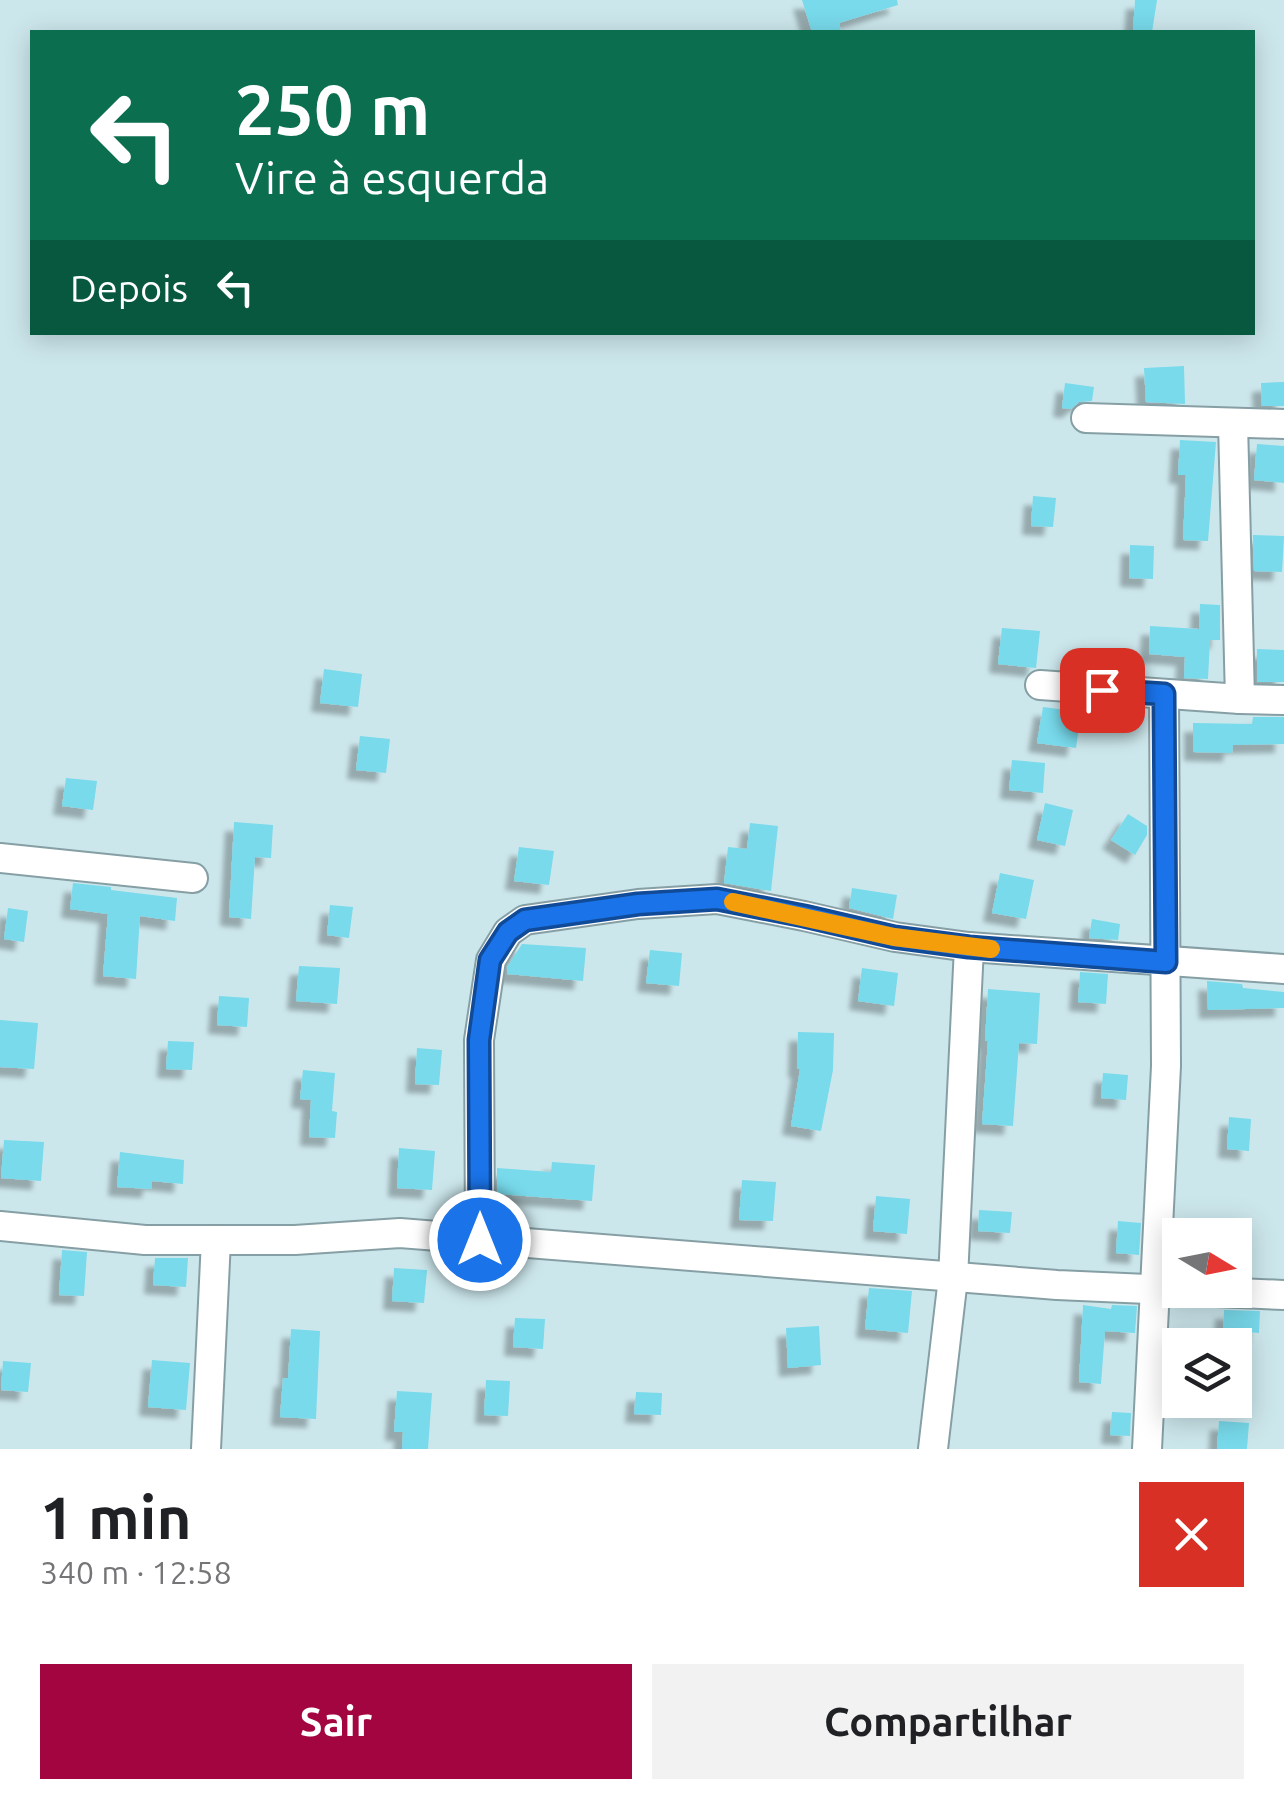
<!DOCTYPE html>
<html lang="pt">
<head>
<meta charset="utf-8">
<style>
	:root { --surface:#fff; --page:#f2f2f2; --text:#202124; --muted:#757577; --accent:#a20540 }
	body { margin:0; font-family:Ubuntu,sans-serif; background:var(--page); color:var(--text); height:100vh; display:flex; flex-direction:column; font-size:38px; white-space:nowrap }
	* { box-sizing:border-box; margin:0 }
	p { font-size:32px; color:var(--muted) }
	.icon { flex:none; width:55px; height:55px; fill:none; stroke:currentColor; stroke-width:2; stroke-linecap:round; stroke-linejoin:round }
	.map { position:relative; height:1449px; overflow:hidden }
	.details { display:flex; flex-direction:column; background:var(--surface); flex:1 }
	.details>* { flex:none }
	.guide { position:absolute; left:30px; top:30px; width:1225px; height:305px; border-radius:0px; box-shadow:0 5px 25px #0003; background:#0b6e4f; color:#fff; overflow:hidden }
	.needle { width:65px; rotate:100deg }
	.controls { position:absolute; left:1162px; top:1218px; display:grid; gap:20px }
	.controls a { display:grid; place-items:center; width:90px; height:90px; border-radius:0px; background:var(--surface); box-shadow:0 5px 25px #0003; font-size:50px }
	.pin { position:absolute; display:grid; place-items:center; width:85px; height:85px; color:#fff; margin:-42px; border-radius:20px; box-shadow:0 5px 15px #0006 }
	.me { position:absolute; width:110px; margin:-55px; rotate:0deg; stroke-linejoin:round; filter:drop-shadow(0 0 8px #0008) }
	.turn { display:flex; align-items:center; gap:35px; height:210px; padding:0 40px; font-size:45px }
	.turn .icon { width:130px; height:130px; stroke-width:2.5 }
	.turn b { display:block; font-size:70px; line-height:85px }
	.then { display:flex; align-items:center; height:95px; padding:0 40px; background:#0003; gap:20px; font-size:38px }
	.round { display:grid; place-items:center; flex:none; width:105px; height:105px; border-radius:0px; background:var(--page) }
	.summary { display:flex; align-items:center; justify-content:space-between; height:170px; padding:0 40px }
	h1 { font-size:60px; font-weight:700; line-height:75px }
	.primary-button { display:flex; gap:20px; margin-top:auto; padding:20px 40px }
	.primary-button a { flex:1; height:115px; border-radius:0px; background:var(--accent); color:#fff; font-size:40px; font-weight:700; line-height:115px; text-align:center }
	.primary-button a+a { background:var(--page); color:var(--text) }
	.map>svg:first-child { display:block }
	.building { fill:#78daeb; filter:url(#shadow) }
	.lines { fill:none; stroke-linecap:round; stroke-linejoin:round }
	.minor-casing { stroke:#869fa4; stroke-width:32 }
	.minor { stroke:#fff; stroke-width:28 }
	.route-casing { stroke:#114b97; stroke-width:25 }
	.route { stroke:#1a73e8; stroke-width:18 }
	.slow { stroke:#f59e0b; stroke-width:18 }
</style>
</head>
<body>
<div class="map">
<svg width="1284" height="1449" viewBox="0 0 1284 1449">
	<defs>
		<filter id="shadow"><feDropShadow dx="-9" dy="9" stdDeviation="2.5" flood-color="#0004"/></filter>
	</defs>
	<rect width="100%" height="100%" fill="#cce7ec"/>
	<g class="building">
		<path d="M802,0H897L898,5L839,23L841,32H812Z"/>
		<path d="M1135,0H1157L1152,32H1133Z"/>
		<path d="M1184,366L1185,404L1146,402L1144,368Z"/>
		<path d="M1284,382V406H1262L1261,383Z"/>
		<path d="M1065,383L1094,387L1092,401L1079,402L1071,409L1062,408Z"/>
		<path d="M1180,440L1216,442L1208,541L1183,540L1186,475H1178Z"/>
		<path d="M1257,444L1284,446V483L1254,480Z"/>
		<path d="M1033,496L1056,498L1053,527L1031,526Z"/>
		<path d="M1253,535L1284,536L1282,572L1254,571Z"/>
		<path d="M1130,545L1154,546L1153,579L1129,578Z"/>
		<path d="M1200,604L1220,605V640H1210L1208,679L1184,678L1185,657L1149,654L1150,626L1199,629Z"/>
		<path d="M1002,628L1040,631L1036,668L998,664Z"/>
		<path d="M1257,649L1284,650V682H1257Z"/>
		<path d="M324,669L362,674L358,707L320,703Z"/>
		<path d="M1043,707L1081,712L1076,748L1037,743Z"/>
		<path d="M1253,717H1284V744L1233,745L1232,753L1193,752V723L1252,724Z"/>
		<path d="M360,736L390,739L386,773L356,770Z"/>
		<path d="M1012,760L1045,763L1043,793L1009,790Z"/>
		<path d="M66,778L97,781L93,810L62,806Z"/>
		<path d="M1045,803L1073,810L1065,846L1037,840Z"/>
		<path d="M1128,814L1147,826V835L1135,855L1111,840Z"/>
		<path d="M234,822L273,825L271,858L255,857L251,919L229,917Z"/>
		<path d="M750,823L778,826L771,891L724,883L728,847L747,849Z"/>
		<path d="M519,847L554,851L549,885L514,881Z"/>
		<path d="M1000,873L1034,880L1026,919L992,913Z"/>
		<path d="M73,883L111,887V890L177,898L175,921L140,916L136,979L103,976L108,914L70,909Z"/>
		<path d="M852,888L897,895L893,919L849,908Z"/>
		<path d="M330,905L353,907L349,938L327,935Z"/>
		<path d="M8,908L28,911L24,942L4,939Z"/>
		<path d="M1092,919L1120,924L1118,940L1089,938Z"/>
		<path d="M522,944L586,948L583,981L507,974L508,966Z"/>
		<path d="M650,950L682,953L679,986L646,983Z"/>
		<path d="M299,966L340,968L337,1004L296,1001Z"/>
		<path d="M862,968L898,973L894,1006L858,1001Z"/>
		<path d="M1080,972L1108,974L1106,1004L1078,1002Z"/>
		<path d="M1207,981L1242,984L1243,988L1284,992V1008L1208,1010Z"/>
		<path d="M988,989L1040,993L1037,1044L1019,1043L1013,1126L982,1124L988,1041H985Z"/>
		<path d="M219,996L249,998L247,1027L217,1025Z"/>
		<path d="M0,1020L38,1023L34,1069L0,1067Z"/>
		<path d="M798,1032L834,1033L833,1070L821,1131L791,1126L800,1069L797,1068Z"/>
		<path d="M168,1041L194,1042L192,1070L166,1069Z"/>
		<path d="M417,1048L442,1050L439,1085L415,1084Z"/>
		<path d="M303,1070L335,1073L332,1111L337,1112L335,1138L309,1137L311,1100L300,1099Z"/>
		<path d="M1103,1073L1128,1075L1126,1100L1101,1098Z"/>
		<path d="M1229,1117L1251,1119L1249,1151L1227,1149Z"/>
		<path d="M4,1140L44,1142L41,1181L1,1178Z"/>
		<path d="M399,1148L435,1151L432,1190L397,1188Z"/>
		<path d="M120,1152L184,1160L183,1184L152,1181L151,1189L117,1187Z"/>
		<path d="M552,1162L595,1165L592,1201L497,1194V1168L551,1172Z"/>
		<path d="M742,1180L776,1182L773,1221L739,1220Z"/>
		<path d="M876,1196L910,1199L907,1234L873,1231Z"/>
		<path d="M979,1210L1012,1212L1010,1233L978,1231Z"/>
		<path d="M1118,1221L1141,1223L1139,1255L1116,1253Z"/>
		<path d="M62,1250L87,1252L84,1296L59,1295Z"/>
		<path d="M155,1258H188L186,1287L153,1285Z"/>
		<path d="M394,1268L427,1270L424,1303L392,1301Z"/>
		<path d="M869,1288L912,1291L908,1333L865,1329Z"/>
		<path d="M1083,1305L1111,1309L1112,1305L1137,1306L1135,1333L1105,1331L1101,1384L1079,1382Z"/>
		<path d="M1224,1310L1260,1311L1259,1333L1223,1330Z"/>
		<path d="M515,1318L545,1319L543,1349L513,1347Z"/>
		<path d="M819,1326L821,1365L788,1368L786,1328Z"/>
		<path d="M291,1329L320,1331L316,1419L280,1417L283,1378H288Z"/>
		<path d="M152,1360L190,1363L186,1410L148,1407Z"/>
		<path d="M3,1361L31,1363L28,1392L1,1390Z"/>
		<path d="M486,1380L510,1381L508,1416L484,1415Z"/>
		<path d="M397,1391L432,1393L428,1449H402L403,1432H394Z"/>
		<path d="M636,1392L662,1393L661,1415L634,1414Z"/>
		<path d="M1112,1412L1131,1413L1130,1436L1110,1435Z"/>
		<path d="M1219,1421L1249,1423L1247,1449H1217Z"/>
	</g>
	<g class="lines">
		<g class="minor-casing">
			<g id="minor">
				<path d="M1086,418L1284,424"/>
				<path d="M1233,423L1240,699"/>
				<path d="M1040,685L1240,699L1284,700"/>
				<path d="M0,858L193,878"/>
				<path d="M0,1226L145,1240H295L400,1233L1057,1285L1284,1295"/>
				<path d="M480,1239L479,1040L491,960L508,932L525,920L638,904L717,899L804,916L895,937L969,947L1284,969"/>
				<path d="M206,1449L216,1240"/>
				<path d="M933,1449L953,1278L969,947"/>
				<path d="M1147,1449L1166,1066L1164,694"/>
			</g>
		</g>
		<use href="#minor" class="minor"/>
	</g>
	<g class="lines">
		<g class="route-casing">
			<path id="route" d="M480,1240L479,1040L490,960L508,932L525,920L638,904L717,899L804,916L894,937L969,947L1166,962L1164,694L1102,690"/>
		</g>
		<use href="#route" class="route"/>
		<path class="slow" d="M733,902L894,937L991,949"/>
	</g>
</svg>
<div class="controls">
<a><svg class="needle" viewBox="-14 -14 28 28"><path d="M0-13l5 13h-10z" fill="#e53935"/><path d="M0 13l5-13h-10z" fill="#757577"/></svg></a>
<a><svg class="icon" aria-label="layers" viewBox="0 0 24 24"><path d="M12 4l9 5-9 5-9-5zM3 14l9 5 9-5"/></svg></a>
</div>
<div class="pin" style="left:1102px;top:690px;background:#d93025"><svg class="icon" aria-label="arrive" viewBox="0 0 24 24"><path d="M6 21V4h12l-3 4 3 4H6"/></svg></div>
<svg class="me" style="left:480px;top:1240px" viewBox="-20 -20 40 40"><circle r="17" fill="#1a73e8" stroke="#fff" stroke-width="3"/><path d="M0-11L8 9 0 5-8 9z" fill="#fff"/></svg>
<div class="guide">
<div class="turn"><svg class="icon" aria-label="left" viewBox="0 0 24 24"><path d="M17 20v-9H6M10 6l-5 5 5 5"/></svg><div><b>250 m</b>Vire à esquerda</div></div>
<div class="then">Depois<svg class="icon" aria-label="left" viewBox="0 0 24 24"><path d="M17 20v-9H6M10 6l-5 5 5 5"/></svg></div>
</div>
</div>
<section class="details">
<div class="summary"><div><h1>1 min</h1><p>340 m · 12:58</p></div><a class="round" style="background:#d93025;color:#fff"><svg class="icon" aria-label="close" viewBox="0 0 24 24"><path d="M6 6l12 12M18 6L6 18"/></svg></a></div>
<div class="primary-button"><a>Sair</a><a>Compartilhar</a></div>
</section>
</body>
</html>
